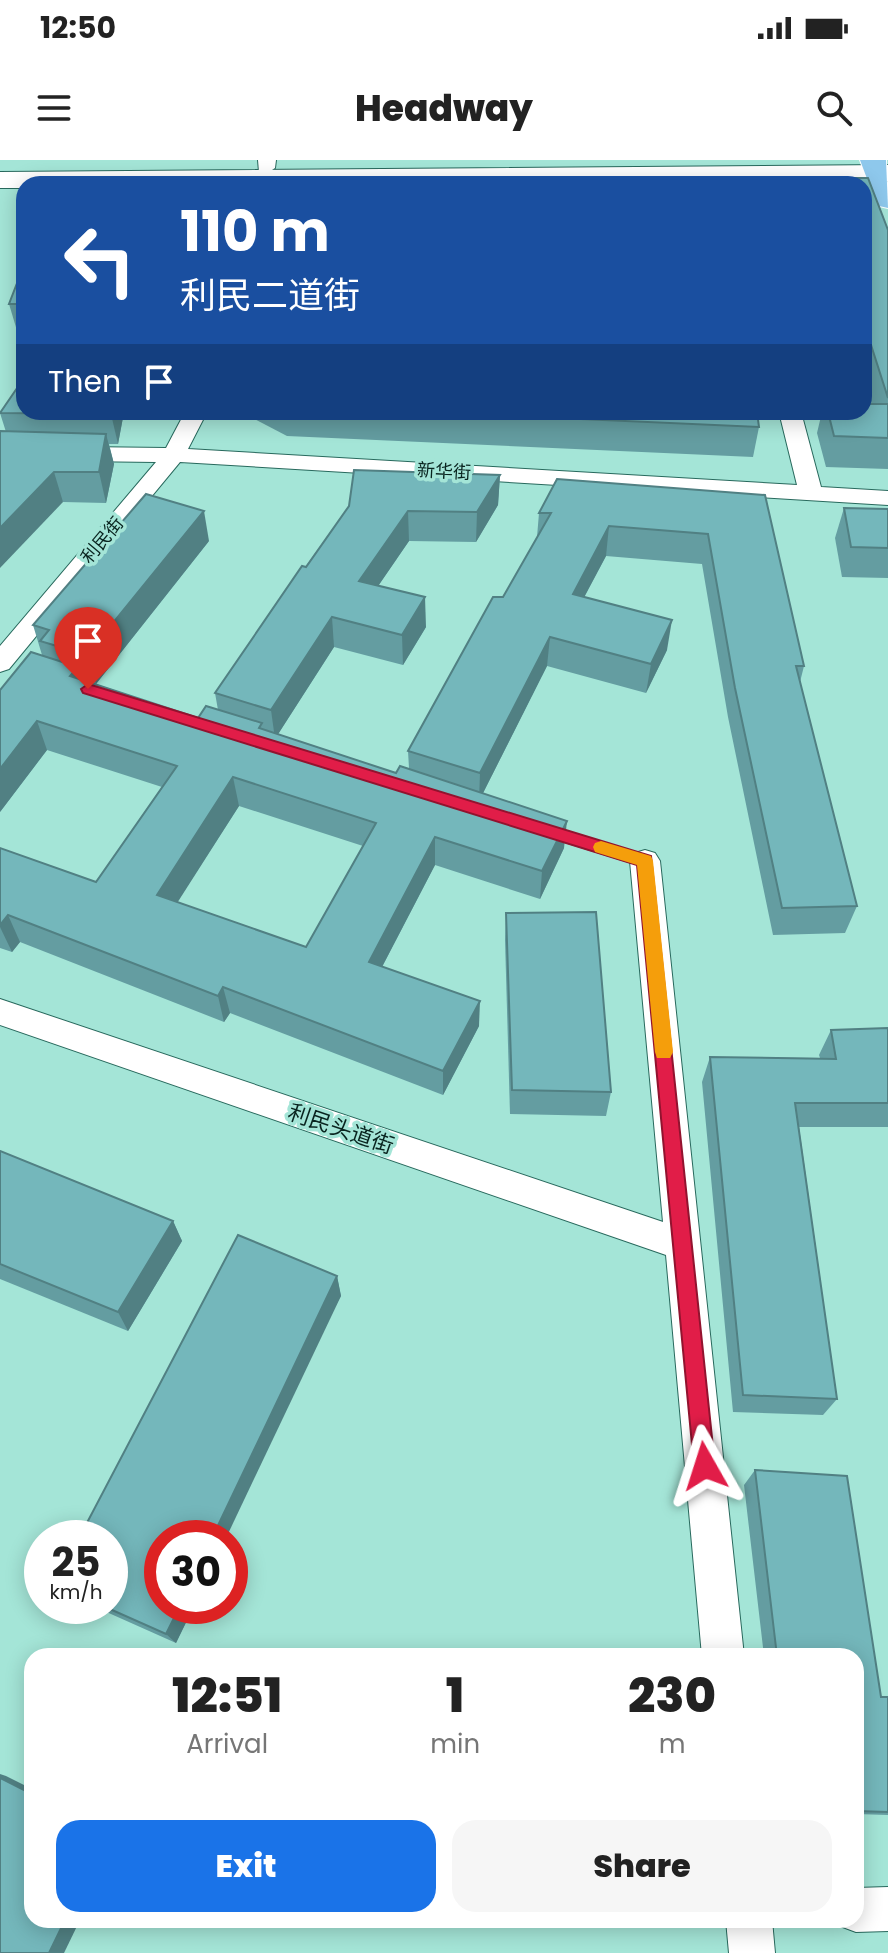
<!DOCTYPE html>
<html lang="en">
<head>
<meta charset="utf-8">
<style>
	:root { --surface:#fff; --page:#f6f6f6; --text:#222; --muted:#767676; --accent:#1a73e8 }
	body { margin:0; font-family:Poppins,"Noto Sans SC",sans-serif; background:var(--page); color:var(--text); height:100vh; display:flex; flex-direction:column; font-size:30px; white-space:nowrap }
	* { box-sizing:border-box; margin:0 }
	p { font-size:26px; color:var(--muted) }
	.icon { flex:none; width:44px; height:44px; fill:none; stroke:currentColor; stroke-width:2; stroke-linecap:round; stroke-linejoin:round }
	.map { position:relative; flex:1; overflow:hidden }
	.side { position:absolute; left:24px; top:1488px; width:840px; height:280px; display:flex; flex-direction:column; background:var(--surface); border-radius:24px; box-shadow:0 4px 20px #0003 }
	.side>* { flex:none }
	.guide { position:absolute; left:16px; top:16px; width:856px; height:244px; border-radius:24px; box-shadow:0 4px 20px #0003; background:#1a4fa0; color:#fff; overflow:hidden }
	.speed { position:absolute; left:24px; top:1360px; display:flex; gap:16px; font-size:40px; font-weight:700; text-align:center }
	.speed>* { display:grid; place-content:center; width:104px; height:104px; border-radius:50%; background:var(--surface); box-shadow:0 4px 20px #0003; line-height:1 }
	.speed small { font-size:20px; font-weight:400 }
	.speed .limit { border:12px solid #d22; background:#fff; color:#111 }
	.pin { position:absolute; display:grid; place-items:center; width:68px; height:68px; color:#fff; margin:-82px -34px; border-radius:50% 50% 50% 0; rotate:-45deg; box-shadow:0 0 8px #0007 }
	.pin .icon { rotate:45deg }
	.me { position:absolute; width:88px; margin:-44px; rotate:354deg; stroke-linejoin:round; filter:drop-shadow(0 0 6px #0008) }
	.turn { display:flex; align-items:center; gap:28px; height:168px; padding:0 32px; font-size:36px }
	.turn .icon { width:104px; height:104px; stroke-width:2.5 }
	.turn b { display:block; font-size:56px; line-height:68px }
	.then { display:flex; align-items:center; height:76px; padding:0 32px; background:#0003; gap:16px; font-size:30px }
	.eta { display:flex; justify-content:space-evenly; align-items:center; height:136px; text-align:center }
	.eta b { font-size:48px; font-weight:800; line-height:56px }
	.action { display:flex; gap:16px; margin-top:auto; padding:16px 32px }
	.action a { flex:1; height:92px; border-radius:24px; background:var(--accent); color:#fff; font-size:32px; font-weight:800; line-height:92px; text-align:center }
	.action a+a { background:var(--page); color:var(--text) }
	.status { display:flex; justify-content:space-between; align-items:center; height:56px; padding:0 40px; background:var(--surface); direction:ltr }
	.status svg { height:22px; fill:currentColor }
	header { display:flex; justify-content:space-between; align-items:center; height:104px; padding:0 32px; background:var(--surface); font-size:36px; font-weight:800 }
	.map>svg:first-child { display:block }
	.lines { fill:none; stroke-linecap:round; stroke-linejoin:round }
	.service-casing { stroke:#28695d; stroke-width:2 }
	.minor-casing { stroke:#28695d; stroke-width:2 }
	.secondary-casing { stroke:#28695d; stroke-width:2 }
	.primary-casing { stroke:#fff; stroke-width:2 }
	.service { fill:#fff; fill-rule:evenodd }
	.minor { fill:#fff; fill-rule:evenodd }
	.secondary { fill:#fff; fill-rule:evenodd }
	.primary { fill:#8ec8ec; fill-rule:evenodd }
	.wall { fill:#649da1; fill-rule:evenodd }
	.shaded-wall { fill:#518083 }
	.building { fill:#74b7bb; stroke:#518083; stroke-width:2; fill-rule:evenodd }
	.route { fill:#e11d48; stroke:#92132f; stroke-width:2 }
	.slow { fill:#f59e0b }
	.labels { text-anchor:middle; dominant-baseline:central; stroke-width:7; stroke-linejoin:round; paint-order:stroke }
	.far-street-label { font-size:18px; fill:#09241f; stroke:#a4e5d7 }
	.street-label { font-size:22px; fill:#09241f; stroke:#a4e5d7 }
</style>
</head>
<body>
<div class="status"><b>12:50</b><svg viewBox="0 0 49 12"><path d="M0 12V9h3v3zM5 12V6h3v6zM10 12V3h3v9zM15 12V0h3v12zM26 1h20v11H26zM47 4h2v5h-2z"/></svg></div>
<header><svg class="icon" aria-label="menu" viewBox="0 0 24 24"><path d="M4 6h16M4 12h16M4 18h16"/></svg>Headway<svg class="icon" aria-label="search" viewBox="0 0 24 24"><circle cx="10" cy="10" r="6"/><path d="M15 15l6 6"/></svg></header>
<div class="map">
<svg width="888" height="1793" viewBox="0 0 888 1793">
	<rect width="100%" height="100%" fill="#a4e5d7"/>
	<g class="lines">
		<g class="service-casing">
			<path id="service" d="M547,666L650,697L652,701L645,707L542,675L540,671Z"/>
		</g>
		<g class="minor-casing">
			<g id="minor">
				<path d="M258,0H276L275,8L266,14L259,12Z"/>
				<path d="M185,252H207L188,289L797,325L779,252H801L821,327L888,331V345L180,302L9,509L0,512V486L156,302L0,300V286L166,288Z"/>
				<path d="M645,690L655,693L660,701L744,1496H702L666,1095L0,865V839L663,1062L630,701L635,693Z"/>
				<path d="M888,1727V1771L856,1772L840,1766L838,1760H856V1728Z"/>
				<path d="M726,1760H772L775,1793H729Z"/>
			</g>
		</g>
		<g class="secondary-casing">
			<path id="secondary" d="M888,5V21L24,24V28H0V12Z"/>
		</g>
		<g class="primary-casing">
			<path id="primary" d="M860,0H886L888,48L879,46L875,40Z"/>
		</g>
		<use href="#service" class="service"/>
		<use href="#minor" class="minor"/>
		<use href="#secondary" class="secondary"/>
		<use href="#primary" class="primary"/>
	</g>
	<g class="wall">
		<path d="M817,18H868L888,70V309L826,307L817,273L822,252H864V244H871L864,220V24H816Z"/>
		<path d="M24,105V174H18L9,144Z"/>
		<path d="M124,252L118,284H109L114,304L106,343L63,342L6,272L0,253Z"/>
		<path d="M241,252H757L759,267L753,297L287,276Z"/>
		<path d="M500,315L498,345L476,382L409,381L378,426L426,467L403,505L334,487L278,574L396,613L409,608L408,591L503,437L537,377L539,353L765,335L804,506L800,522L857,746L845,773L773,775L728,557L702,404L606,396L584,437L667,490L646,533L547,506L483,633L564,688L540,739L435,705L382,807L479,866L443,935L230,853L224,862L20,782L12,792L0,788V688L96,722L162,627L47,590L0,652L46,497L42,495L33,465L209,381L96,524L198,558L218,550L215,533L349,346ZM239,646L363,686L306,787L177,742Z"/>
		<path d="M844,348L888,349V418L842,417L835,378Z"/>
		<path d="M506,753L611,932L606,956L510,954L505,780Z"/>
		<path d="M888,868V967H799L837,1239L823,1255L733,1252L702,922L710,897L820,898L819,895L831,870Z"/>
		<path d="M0,991L173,1061L182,1081L128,1171L0,1119Z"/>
		<path d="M337,1116L341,1136L162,1446H194L176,1483L93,1446H110Z"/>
		<path d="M755,1310L881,1537H888V1655L856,1654V1496H764L744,1325Z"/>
	</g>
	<g class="shaded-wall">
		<path d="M111,252H124L118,284L111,254Z"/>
		<path d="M106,274L114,304L106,343L99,312Z"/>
		<path d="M54,312L63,342L0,408V368Z"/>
		<path d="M500,315L498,345L476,382L477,352Z"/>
		<path d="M204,351L209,381L96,524L87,495Z"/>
		<path d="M408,351L409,381L361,451L359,421Z"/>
		<path d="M609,366L606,396L570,464L573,434Z"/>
		<path d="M425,437L426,467L403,505L402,475Z"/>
		<path d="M332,457L334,487L275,579L271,550Z"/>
		<path d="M672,460L667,490L646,533L651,504Z"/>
		<path d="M550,477L547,506L479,641L480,613Z"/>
		<path d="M78,507L86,536L70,516Z"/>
		<path d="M37,561L47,590L0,652V609Z"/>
		<path d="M233,617L239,646L165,762L157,735Z"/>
		<path d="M567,661L564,688L540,739L542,711Z"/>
		<path d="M435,677V705L371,828L369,802Z"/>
		<path d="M8,755L20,782L12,792L0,767V765Z"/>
		<path d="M223,827L230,853L224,862L218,836Z"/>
		<path d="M480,841L479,866L443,935V911Z"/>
		<path d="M173,1061L182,1081L128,1171L118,1152Z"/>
		<path d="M337,1116L341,1136L226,1378H212Z"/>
		<path d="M180,1446H194L176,1483L166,1474Z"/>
		<path d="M0,1614L6,1616L32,1629V1634L0,1618Z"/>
		<path d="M65,1760H80L64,1793H49Z"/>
	</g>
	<g class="building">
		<path d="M817,18H868L888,70V238L864,163V24H819Z"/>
		<path d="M24,105V144H9Z"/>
		<path d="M24,218V252H111V254L0,253Z"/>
		<path d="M864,244H888V278L834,276L828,252H864Z"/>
		<path d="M423,252H757L759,267Z"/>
		<path d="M0,271L106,274L99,312H54L0,368Z"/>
		<path d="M354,310L500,315L477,352L408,351L359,421L425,437L402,475L332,457L271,550L215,533L302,406L306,407L349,346Z"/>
		<path d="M557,319L765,335L804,506H796L857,746L782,748L735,528L708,374L609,366L573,434L672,460L651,504L550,477L480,613L408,591L493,437H503L551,353H539Z"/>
		<path d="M146,334L204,351L87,495L40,481L49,470L33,465Z"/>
		<path d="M844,348L888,349V388L851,387Z"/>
		<path d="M31,492L78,507L70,516L198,558L206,546L262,563L259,568L396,613L400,606L567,661L542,711L435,677L369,802L480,841L443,911L223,827L218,836L8,755L0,765V688L96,722L177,606L37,561L0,609V530ZM233,617L376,663L306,787L157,735Z"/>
		<path d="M596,752L611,932L512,930L506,753Z"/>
		<path d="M888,868V943H795L837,1239L743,1235L710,897L836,899L831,870Z"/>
		<path d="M0,991L173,1061L118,1152L0,1104Z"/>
		<path d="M238,1075L337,1116L212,1378H162V1446H180L166,1474L103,1446H110V1378H79Z"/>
		<path d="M755,1310L847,1316L881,1537H888V1652L856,1651V1496H777Z"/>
		<path d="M0,1618L32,1634V1760H65L49,1793H0Z"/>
	</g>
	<path class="route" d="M88,524L651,696L715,1306L712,1314L705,1317L697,1314L694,1306L637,705L83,533L81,529Z"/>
	<path class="slow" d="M601,681L651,696L653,701L673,892L670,898H657L655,892L637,705L595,692L593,687L595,683Z"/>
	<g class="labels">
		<g class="far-street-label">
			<text transform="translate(444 311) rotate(3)">新华街</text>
			<text transform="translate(102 380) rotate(-50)">利民街</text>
		</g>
		<g class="street-label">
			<text transform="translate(341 969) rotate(19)">利民头道街</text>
		</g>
	</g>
</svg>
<div class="speed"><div>25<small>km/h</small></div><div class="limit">30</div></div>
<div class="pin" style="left:88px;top:529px;background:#d93025"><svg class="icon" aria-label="arrive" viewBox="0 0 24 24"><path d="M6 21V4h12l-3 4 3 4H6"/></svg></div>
<svg class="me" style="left:705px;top:1306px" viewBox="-20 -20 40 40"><path d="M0-17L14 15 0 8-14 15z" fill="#e11d48" stroke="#fff" stroke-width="4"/></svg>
<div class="guide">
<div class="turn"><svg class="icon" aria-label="left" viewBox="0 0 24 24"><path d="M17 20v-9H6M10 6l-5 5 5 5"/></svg><div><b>110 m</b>利民二道街</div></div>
<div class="then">Then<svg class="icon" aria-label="arrive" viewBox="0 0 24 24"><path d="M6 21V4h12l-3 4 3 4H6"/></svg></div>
</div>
<section class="side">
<div class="eta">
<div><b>12:51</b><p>Arrival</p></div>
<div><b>1</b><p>min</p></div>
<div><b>230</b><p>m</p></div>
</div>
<div class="action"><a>Exit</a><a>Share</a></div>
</section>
</div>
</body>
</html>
